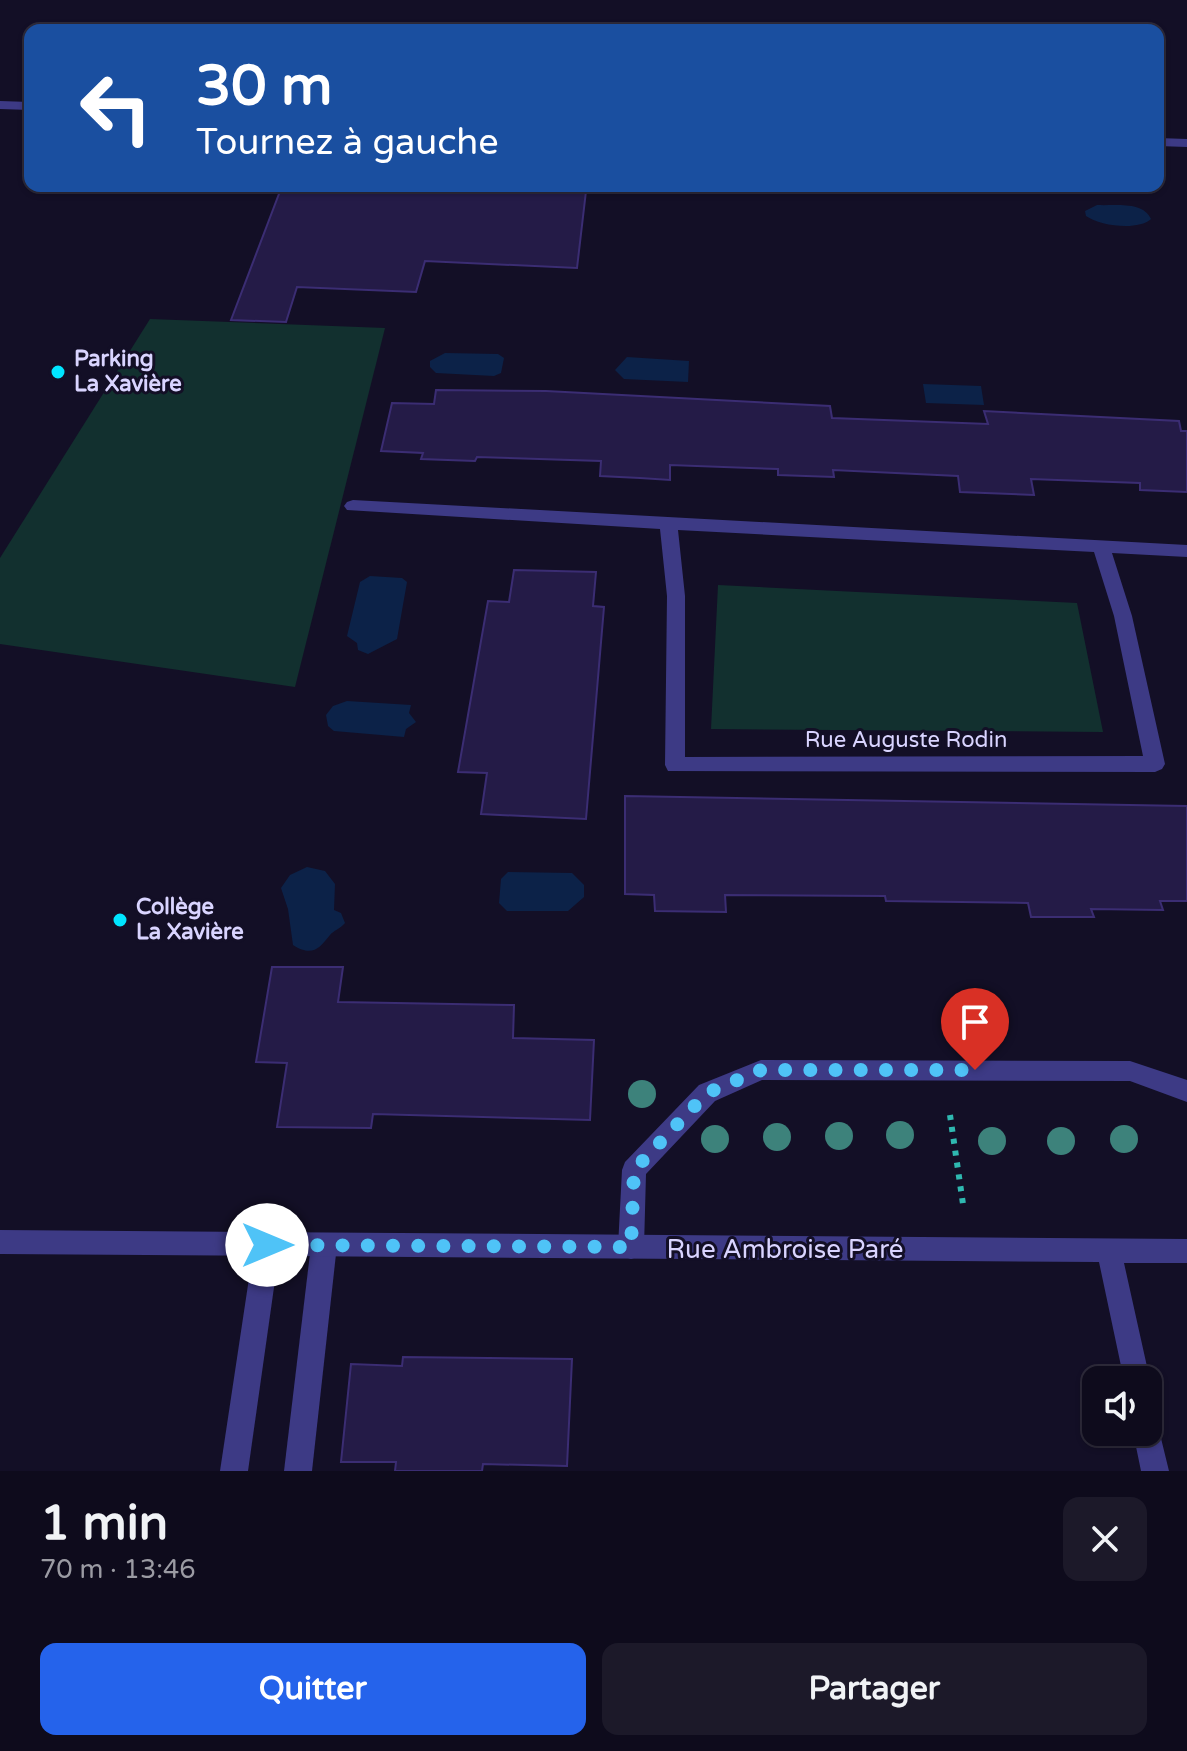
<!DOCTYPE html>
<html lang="fr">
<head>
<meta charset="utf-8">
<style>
	:root { --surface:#0e0b1c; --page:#1c1929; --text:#f1f3f6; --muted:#9b9ba3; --line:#2e2b3b; --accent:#2563eb }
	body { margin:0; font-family:"Varela Round",sans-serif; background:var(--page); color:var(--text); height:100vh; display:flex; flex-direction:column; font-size:30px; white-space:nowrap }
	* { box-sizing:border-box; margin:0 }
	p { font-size:26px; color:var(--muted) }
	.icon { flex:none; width:44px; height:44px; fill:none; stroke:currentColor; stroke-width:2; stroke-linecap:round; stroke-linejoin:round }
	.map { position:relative; height:1471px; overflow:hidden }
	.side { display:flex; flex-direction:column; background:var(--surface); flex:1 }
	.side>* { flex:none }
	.top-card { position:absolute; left:24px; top:24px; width:1140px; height:168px; border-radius:16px; box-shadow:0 2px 6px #0004,0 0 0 2px var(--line); background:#1a4fa0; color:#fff; overflow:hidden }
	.controls { position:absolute; left:1082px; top:1366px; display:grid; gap:16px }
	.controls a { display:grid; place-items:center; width:80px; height:80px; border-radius:16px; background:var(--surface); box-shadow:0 2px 6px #0004,0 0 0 2px var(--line); font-size:40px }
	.pin { position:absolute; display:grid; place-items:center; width:68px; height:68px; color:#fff; margin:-82px -34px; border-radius:50% 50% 50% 0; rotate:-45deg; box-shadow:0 0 8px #0007 }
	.pin .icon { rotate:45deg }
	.me { position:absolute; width:88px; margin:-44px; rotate:90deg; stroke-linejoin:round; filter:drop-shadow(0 0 6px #0008) }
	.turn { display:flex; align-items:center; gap:28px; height:168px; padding:0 40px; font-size:36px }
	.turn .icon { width:104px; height:104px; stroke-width:2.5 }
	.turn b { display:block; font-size:56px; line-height:68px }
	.round { display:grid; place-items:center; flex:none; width:84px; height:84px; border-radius:16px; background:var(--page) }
	.head { display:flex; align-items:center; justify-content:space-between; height:136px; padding:0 40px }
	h1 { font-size:48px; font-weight:700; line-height:60px }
	.action { display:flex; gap:16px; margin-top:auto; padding:16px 40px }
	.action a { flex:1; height:92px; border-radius:16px; background:var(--accent); color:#fff; font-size:32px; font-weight:700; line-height:92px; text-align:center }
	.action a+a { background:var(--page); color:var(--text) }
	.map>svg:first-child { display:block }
	.green { fill:#12302f }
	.water { fill:#0c2248 }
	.building { fill:#241b47; stroke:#3b2d73; stroke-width:2 }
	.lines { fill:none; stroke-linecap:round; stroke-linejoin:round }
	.path { stroke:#2fb8b0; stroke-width:6; stroke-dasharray:5 7; stroke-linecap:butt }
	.service { fill:#3d3a85; fill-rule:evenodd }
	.minor { fill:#3d3a85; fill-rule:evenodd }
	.tree { fill:#3d827b }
	.route { stroke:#4fc3f7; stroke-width:14; stroke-dasharray:0 25.2 }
	.poi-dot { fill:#00e5ff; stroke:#130f26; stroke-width:3 }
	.labels { text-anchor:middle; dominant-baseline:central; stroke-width:6; stroke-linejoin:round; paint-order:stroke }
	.poi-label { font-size:22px; font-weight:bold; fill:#d9d4ff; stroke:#130f26; text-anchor:start }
	.street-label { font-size:22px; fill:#d9d4ff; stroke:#130f26 }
	.near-street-label { font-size:26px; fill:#d9d4ff; stroke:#130f26 }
</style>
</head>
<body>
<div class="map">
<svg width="1187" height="1471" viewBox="0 0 1187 1471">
	<rect width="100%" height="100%" fill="#130f26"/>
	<g class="green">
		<path d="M150,319L385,328L295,687L0,644V558Z"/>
		<path d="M718,585L1077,603L1103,732L711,729Z"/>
	</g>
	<g class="water">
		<path d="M1097,205C1115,206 1143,201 1151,219C1138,231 1100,226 1086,216L1085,211Z"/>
		<path d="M445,353L498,354L504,358L501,373L494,376L436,373L430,367V361Z"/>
		<path d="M627,357L689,361L688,382L624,379L615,370Z"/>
		<path d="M923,384L981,386L984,405L926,403Z"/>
		<path d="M370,576L402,578L407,582L397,639L368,654L358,650L357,643L347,636L360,582Z"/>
		<path d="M347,701L411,705L409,713L416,722L406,729L404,737L334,731L328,726L326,715L333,706Z"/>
		<path d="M307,867L325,871L335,884L334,910L341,913L345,923C341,928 333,931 330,935C319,949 312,957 293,945L288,909L281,888L290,875Z"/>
		<path d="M508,872L572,873L584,885V897L568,911H507L499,903L501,879Z"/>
	</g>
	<g class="building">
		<path d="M282,186L586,191L577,268L425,261L416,292L297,287L286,322L231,320Z"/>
		<path d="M436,390L546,391L830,406L832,418L988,424L984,411L1179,421L1181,431H1187V492L1140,490V483L1031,479L1034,495L960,492L958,476L833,470L834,477L778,475V469L670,465V480L640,478L600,476L601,461L477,457L475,461L421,459L423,453L381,451L392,403L434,404Z"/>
		<path d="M514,570L596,572L593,606L604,607L586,819L481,814L487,773L458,772L488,601L509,602Z"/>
		<path d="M625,796L1187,806V901H1160L1163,910L1091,909L1094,917H1031L1028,903L886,901L885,896L725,895L726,912L655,911L654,895L625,894Z"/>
		<path d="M272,967H343L338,1002L514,1005L513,1038L594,1040L590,1120L373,1114L371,1128L277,1127L287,1063L256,1062Z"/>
		<path d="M403,1357L572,1359L567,1466L483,1464L482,1471H395L396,1462H341L351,1364L402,1366Z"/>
	</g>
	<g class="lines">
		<path class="path" d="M950,1115L963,1204"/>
		<g class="service">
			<path d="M761,1060L1130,1061L1187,1080V1102L1130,1081L762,1080L715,1101L646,1174L644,1247L640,1256L631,1259L622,1256L618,1247L622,1170L625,1162L699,1085Z"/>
			<path d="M267,1233L276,1236L280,1245L248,1471H220L254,1245L258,1236Z"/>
			<path d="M324,1233L333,1236L337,1245L312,1471H284L311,1245L315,1236Z"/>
		</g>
		<g class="minor">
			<path d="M0,101L30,102V110L0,109Z"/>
			<path d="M1158,138L1187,139V147L1158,146Z"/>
			<path d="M353,500L1187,545V557L1112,553L1132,616L1165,764L1162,769L1155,772L668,771L665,765L667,596L660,529L347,510L344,506L347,502ZM678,530L1094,552L1114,616L1143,756L685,757V596Z"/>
			<path d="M0,1230L1187,1239V1263H1124L1150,1380L1148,1386V1380H1124L1099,1262L0,1254Z"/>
			<path d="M1148,1419L1157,1422L1169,1471H1141L1133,1432H1148Z"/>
		</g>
	</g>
	<g class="tree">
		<circle cx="642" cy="1094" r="14"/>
		<circle cx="900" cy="1135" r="14"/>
		<circle cx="839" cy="1136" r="14"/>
		<circle cx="777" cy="1137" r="14"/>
		<circle cx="715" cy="1139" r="14"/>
		<circle cx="1124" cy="1139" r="14"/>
		<circle cx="992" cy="1141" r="14"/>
		<circle cx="1061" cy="1141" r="14"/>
	</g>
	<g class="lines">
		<path class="route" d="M267,1245L631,1247L634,1170L707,1093L761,1070H975"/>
	</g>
	<g class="poi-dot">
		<circle cx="58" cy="372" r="8"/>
		<circle cx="120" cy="920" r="8"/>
	</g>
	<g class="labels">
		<g class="poi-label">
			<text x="74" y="359">Parking<tspan x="74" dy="25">La Xavière</tspan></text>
			<text x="136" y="907">Collège<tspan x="136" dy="25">La Xavière</tspan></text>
		</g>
		<g class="street-label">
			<text x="906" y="740">Rue Auguste Rodin</text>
		</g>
		<g class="near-street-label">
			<text x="785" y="1249">Rue Ambroise Paré</text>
		</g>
	</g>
</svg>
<div class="controls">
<a><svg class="icon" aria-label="sound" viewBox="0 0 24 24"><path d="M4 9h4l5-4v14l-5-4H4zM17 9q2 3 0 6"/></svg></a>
</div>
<div class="pin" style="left:975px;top:1070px;background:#d93025"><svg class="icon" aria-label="arrive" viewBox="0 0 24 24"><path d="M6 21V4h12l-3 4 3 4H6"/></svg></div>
<svg class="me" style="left:267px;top:1245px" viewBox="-20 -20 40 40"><circle r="19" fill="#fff"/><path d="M0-13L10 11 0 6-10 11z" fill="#4fc3f7"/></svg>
<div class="top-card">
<div class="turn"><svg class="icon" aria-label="left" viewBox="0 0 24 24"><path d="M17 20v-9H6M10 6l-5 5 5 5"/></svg><div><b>30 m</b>Tournez à gauche</div></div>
</div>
</div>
<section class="side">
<div class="head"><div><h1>1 min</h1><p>70 m · 13:46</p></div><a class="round"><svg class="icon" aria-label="close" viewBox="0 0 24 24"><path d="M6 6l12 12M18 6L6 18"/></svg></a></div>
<div class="action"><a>Quitter</a><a>Partager</a></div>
</section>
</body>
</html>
